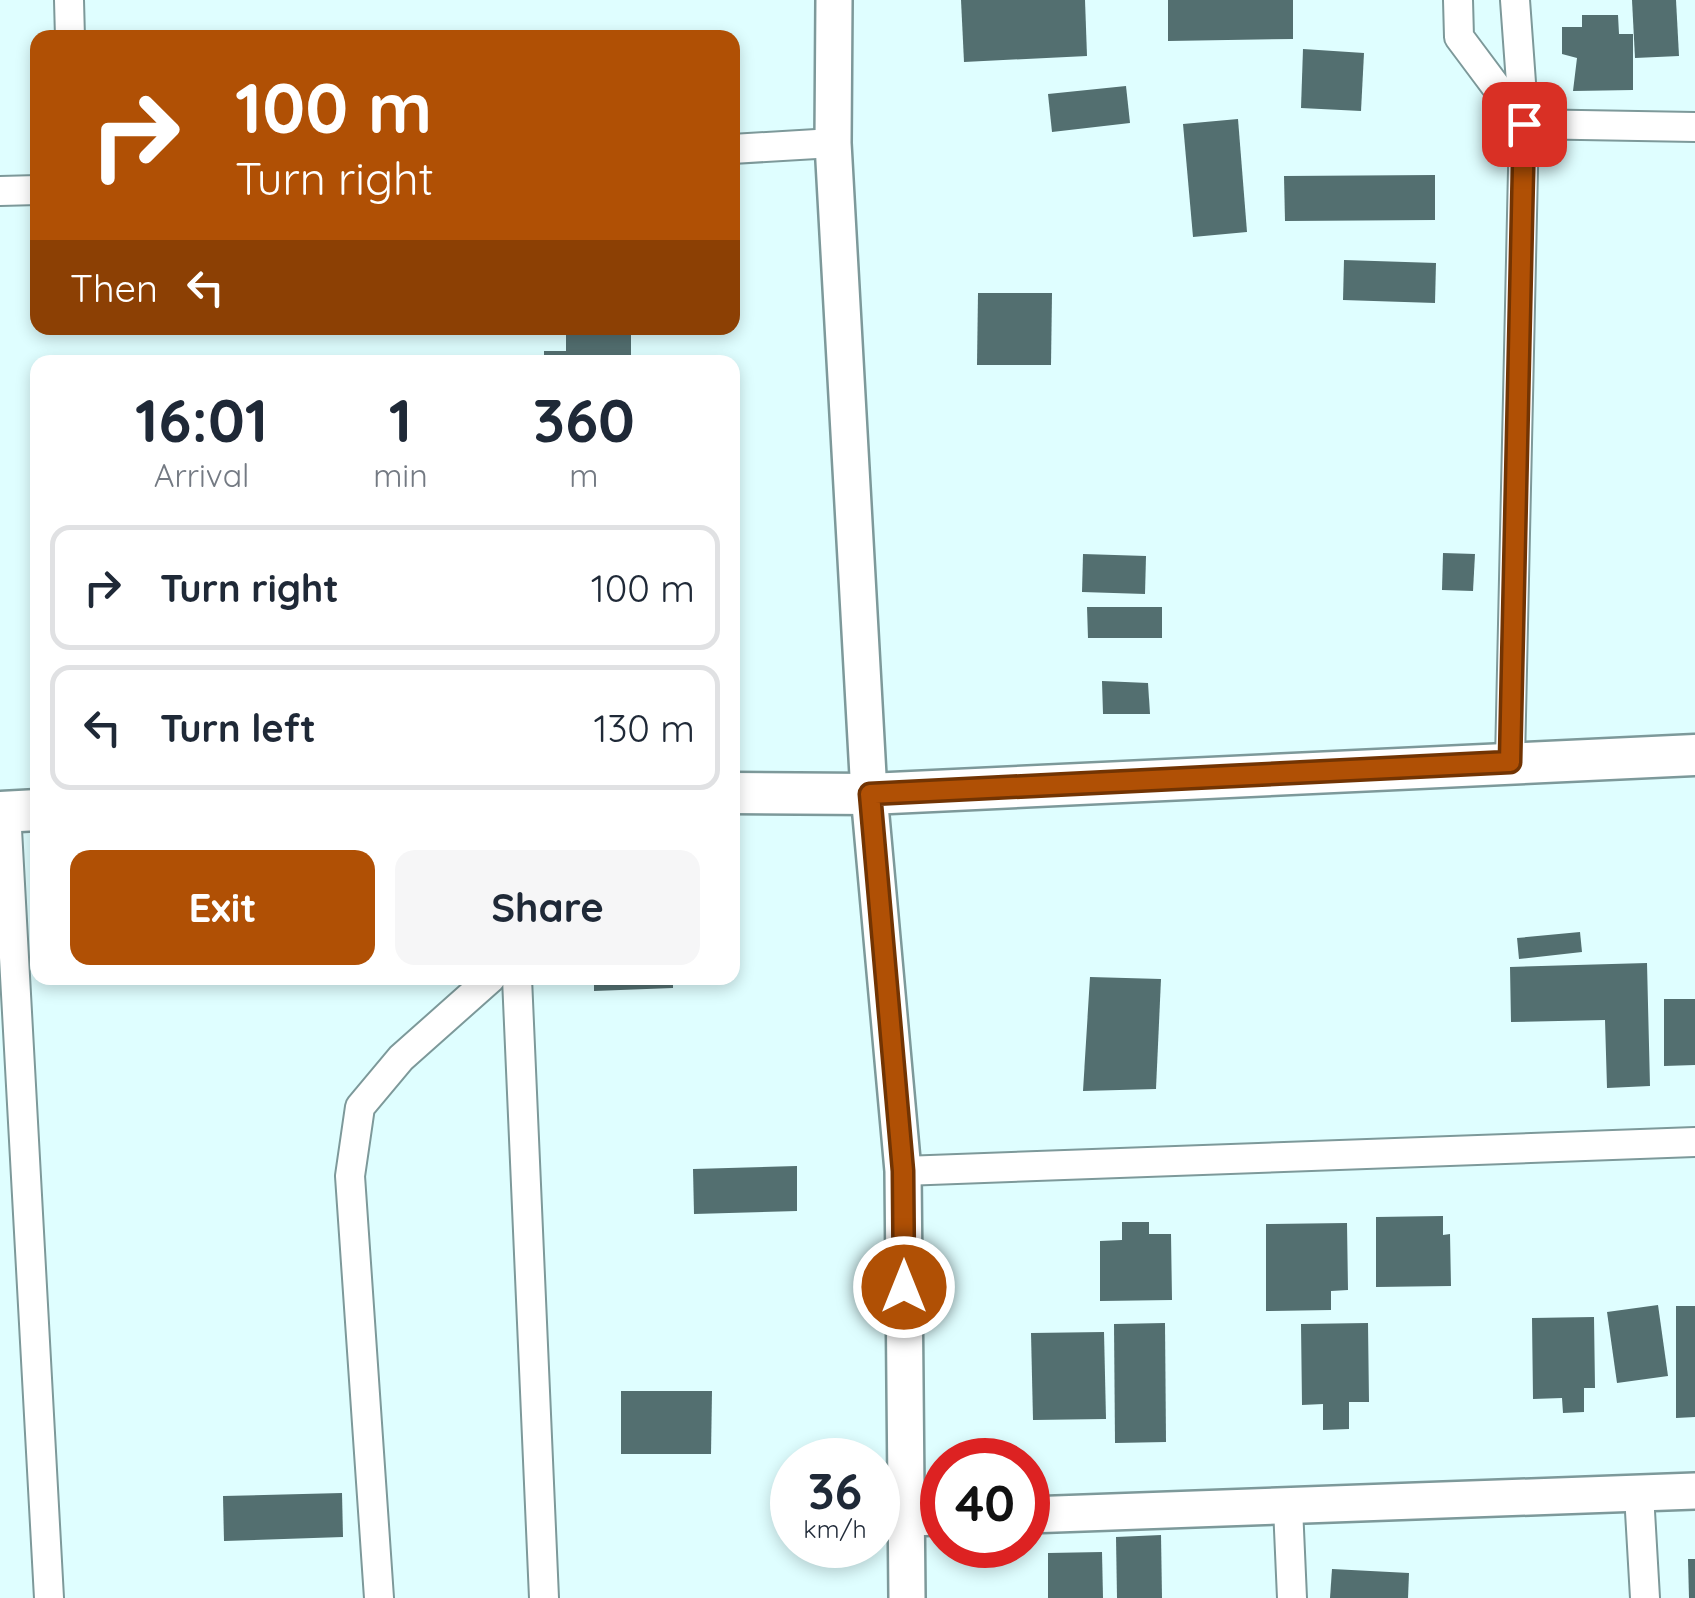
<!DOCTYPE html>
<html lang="en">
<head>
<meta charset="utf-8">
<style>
	:root { --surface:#fff; --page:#f6f6f7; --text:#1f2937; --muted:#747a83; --line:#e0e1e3; --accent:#b05005 }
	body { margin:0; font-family:Quicksand,sans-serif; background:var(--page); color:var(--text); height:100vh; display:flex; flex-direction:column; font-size:38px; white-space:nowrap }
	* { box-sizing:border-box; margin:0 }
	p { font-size:32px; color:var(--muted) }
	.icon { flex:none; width:55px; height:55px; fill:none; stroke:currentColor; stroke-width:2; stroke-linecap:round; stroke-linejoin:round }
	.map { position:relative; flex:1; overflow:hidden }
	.details { position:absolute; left:30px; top:355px; width:710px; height:630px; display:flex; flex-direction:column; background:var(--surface); border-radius:20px; box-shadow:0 5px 15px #0003 }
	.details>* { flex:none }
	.hud { position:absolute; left:30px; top:30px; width:710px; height:305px; border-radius:20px; box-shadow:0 5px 15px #0003; background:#b05005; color:#fff; overflow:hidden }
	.speed { position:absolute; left:770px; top:1438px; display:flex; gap:20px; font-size:50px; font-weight:700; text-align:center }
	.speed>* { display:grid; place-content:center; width:130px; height:130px; border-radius:50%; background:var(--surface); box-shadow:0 5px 15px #0003; line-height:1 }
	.speed small { font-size:25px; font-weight:400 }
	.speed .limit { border:15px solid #d22; background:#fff; color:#111 }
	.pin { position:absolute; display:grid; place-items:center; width:85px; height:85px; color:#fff; margin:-42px; border-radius:20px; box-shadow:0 5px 15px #0006 }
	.me { position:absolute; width:110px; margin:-55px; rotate:0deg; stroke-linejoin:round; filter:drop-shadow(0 0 8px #0008) }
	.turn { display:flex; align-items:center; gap:35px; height:210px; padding:0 40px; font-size:45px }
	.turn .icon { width:130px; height:130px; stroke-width:2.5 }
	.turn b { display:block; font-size:70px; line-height:85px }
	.then { display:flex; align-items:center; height:95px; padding:0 40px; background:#0003; gap:20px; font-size:38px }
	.eta { display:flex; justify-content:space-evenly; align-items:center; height:170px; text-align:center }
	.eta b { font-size:60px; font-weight:700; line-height:70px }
	.cta { display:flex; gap:20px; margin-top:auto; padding:20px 40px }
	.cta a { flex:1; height:115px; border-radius:20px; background:var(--accent); color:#fff; font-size:40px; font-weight:700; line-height:115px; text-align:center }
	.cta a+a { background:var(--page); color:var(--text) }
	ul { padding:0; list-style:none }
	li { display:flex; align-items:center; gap:30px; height:125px; margin:0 20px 15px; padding:0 20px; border:5px solid var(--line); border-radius:20px }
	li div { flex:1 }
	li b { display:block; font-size:38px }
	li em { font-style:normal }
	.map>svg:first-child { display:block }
	.building { fill:#536f70 }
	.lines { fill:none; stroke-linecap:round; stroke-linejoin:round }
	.minor-casing { stroke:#7d999a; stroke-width:32 }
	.tertiary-casing { stroke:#7d999a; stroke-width:40 }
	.secondary-casing { stroke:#7d999a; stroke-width:45 }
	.minor { stroke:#fff; stroke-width:28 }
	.tertiary { stroke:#fff; stroke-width:35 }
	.secondary { stroke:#fff; stroke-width:40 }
	.route-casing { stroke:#723403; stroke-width:25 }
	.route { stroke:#b05005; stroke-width:18 }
</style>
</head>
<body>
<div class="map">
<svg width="1695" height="1598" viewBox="0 0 1695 1598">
	<rect width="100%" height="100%" fill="#dffeff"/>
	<g class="building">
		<path d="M961,0H1085L1087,56L964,62Z"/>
		<path d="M1168,0H1293V39L1168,41Z"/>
		<path d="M1632,0H1676L1679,56L1635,58Z"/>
		<path d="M1582,15H1618L1619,34H1633V90L1573,91L1577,58L1562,54V27H1582Z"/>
		<path d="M1303,49L1364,53L1361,111L1301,108Z"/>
		<path d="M1126,86L1130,123L1052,132L1048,94Z"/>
		<path d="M1238,119L1247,232L1193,237L1183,124Z"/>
		<path d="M1435,175V220L1285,221L1284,176Z"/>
		<path d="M1344,260L1436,263L1435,303L1343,300Z"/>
		<path d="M978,293H1052L1051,365H977Z"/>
		<path d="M566,328H631V362H544V351H566Z"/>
		<path d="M1443,553L1475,554L1473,591L1442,590Z"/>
		<path d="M1083,554L1146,556L1145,594L1082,592Z"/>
		<path d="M1087,607H1162V638H1088Z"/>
		<path d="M1102,681L1148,683L1150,714H1103Z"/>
		<path d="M1580,932L1582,952L1519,959L1517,938Z"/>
		<path d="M1647,963L1650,1086L1607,1088L1605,1020L1511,1022L1510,967Z"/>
		<path d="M1090,977L1161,979L1156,1089L1083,1091Z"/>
		<path d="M594,978H673V988L594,991Z"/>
		<path d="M1664,999H1695V1065L1664,1066Z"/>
		<path d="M797,1166V1211L694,1214L693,1169Z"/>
		<path d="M1443,1216V1235L1450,1234L1451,1286L1376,1287V1217Z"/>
		<path d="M1122,1222H1149V1234H1171L1172,1300L1100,1301V1241L1122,1240Z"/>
		<path d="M1347,1223L1348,1290L1331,1291V1310L1266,1311V1224Z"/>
		<path d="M1658,1305L1668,1376L1617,1383L1607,1312Z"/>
		<path d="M1676,1306H1695V1417L1676,1418Z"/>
		<path d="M1594,1317L1595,1388H1584V1412L1563,1413L1562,1398L1533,1399L1532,1318Z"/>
		<path d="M1165,1323L1166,1442L1115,1443L1114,1324Z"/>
		<path d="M1368,1323L1369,1402H1349V1429L1323,1430V1404L1302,1405L1301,1324Z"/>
		<path d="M1104,1332L1106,1419L1033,1420L1031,1333Z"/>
		<path d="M621,1391H712L711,1454H621Z"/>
		<path d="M342,1493L343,1537L224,1541L223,1496Z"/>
		<path d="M1161,1535L1162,1598H1117L1116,1537Z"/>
		<path d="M1102,1552L1103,1598H1048V1553Z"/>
		<path d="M1688,1559H1695V1598H1689Z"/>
		<path d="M1332,1569L1409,1573L1408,1598H1330Z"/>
	</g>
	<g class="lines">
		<g class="minor-casing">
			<g id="minor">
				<path d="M69,0L70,38"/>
				<path d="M1458,0L1459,37L1524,124L1695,127"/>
				<path d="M732,149L833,143"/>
				<path d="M0,191L38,190"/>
				<path d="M1510,761L1524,124L1515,0"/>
				<path d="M6,811L49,1598"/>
				<path d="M517,978L544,1598"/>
				<path d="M903,1171L1695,1142"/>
				<path d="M1639,1494L1645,1598"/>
				<path d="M1288,1507L1292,1598"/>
				<path d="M379,1598L350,1176L360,1107L401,1058L491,978"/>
			</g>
		</g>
		<g class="tertiary-casing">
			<g id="tertiary">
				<path d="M834,0L833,143L869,794L903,1171L907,1598"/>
				<path d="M1028,1515L1695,1491"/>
				<path d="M906,1518L942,1517"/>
			</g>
		</g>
		<g class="secondary-casing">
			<g id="secondary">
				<path d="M732,793L869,794L1695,755"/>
				<path d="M0,812L38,810"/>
			</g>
		</g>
		<use href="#minor" class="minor"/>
		<use href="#tertiary" class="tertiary"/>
		<use href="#secondary" class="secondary"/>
	</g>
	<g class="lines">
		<g class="route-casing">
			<path id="route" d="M904,1287L903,1171L870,794L1510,762L1524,124"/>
		</g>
		<use href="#route" class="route"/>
	</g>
</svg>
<div class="speed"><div>36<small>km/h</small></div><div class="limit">40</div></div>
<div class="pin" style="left:1524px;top:124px;background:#d93025"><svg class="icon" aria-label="arrive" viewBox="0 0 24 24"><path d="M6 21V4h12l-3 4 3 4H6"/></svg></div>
<svg class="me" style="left:904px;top:1287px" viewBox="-20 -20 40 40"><circle r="17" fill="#b05005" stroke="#fff" stroke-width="3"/><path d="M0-11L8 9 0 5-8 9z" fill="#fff"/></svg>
<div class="hud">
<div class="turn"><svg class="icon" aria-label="right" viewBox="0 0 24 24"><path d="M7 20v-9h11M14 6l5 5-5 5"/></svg><div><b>100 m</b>Turn right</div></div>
<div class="then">Then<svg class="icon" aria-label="left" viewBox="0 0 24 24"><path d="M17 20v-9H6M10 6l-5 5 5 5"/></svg></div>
</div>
<section class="details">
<div class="eta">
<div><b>16:01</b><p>Arrival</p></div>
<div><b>1</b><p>min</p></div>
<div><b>360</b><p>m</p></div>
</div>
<ul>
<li><svg class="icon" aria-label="right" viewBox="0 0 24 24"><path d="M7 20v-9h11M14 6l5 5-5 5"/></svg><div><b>Turn right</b></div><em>100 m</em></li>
<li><svg class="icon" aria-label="left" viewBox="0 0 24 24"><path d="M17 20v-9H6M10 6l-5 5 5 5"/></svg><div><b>Turn left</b></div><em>130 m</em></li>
</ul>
<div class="cta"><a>Exit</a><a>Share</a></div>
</section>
</div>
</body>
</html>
